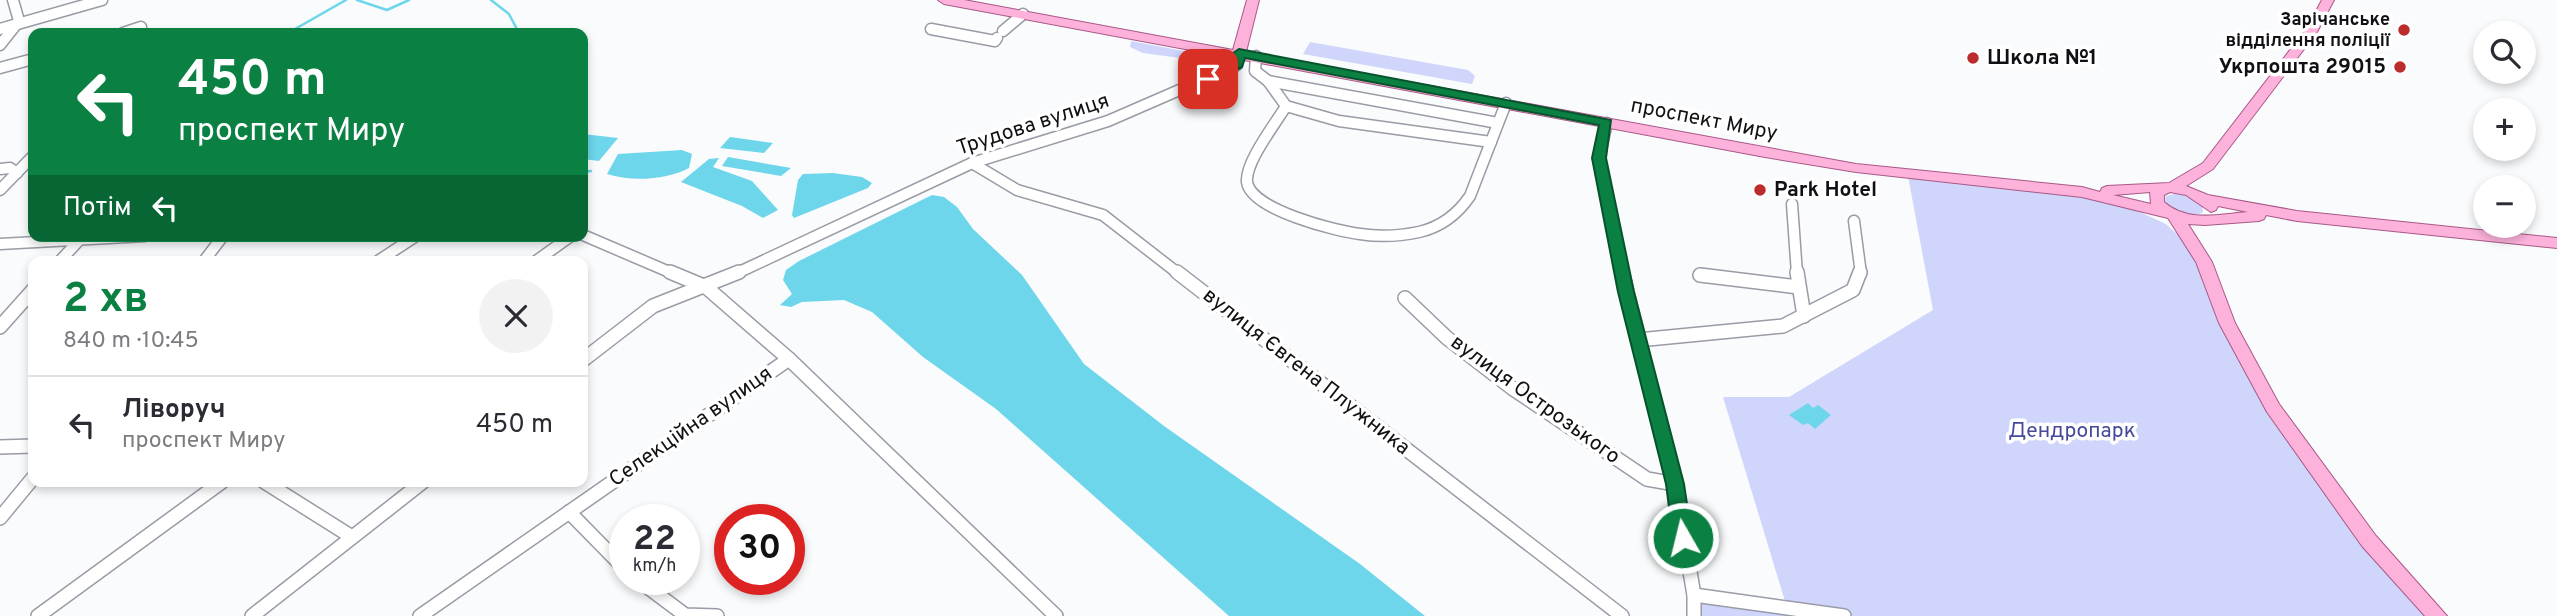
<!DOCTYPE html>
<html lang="uk">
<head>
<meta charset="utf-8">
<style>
	:root { --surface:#fff; --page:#f2f2f3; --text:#2b2b33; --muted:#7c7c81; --line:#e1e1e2; --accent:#0b8043 }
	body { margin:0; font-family:Overpass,sans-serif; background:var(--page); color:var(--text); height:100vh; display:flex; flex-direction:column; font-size:26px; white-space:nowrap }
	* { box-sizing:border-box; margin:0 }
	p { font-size:23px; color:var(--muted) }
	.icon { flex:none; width:38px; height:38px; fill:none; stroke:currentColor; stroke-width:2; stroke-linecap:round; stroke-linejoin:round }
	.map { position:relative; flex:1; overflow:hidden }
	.panel { position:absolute; left:28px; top:256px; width:560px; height:231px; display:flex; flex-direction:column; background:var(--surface); border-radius:14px; box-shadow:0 4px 10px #0003 }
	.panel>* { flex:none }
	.hud { position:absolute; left:28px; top:28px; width:560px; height:214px; border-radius:14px; box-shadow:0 4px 10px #0003; background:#0b8043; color:#fff; overflow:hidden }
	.tools { position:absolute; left:2473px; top:21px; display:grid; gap:14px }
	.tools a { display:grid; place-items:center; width:63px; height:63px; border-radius:50%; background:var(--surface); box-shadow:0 4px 10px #0003; font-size:35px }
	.speed { position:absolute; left:609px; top:504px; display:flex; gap:14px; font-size:35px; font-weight:700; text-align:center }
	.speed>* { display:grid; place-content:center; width:91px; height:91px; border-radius:50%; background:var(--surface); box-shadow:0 4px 10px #0003; line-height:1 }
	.speed small { font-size:18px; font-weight:400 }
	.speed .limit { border:10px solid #d22; background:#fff; color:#111 }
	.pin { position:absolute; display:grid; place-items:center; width:60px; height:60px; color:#fff; margin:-30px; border-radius:14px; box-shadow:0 4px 10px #0006 }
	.me { position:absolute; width:77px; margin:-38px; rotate:352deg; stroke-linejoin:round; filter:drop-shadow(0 0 5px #0008) }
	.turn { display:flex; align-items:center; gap:24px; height:147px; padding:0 35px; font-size:32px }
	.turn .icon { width:91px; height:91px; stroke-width:2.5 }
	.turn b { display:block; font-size:49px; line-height:60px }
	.then { display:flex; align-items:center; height:66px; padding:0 35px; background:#0003; gap:14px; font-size:26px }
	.round { display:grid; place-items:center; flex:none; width:74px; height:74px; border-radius:37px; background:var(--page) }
	.overview { display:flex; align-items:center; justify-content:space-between; height:119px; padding:0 35px }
	h1 { font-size:42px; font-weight:700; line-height:52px; color:var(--accent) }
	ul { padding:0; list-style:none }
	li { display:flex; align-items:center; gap:21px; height:98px; padding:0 35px; border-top:2px solid var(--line) }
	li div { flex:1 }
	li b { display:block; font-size:26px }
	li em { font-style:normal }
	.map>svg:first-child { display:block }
	.green { fill:#cfd5fb }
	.water { fill:#6dd6ea }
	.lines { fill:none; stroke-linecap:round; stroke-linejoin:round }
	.stream { stroke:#6dd6ea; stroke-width:2.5 }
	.minor-far1-casing { stroke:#999ba6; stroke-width:13 }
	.minor-casing { stroke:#999ba6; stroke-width:16 }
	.major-casing { stroke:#a95887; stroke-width:2 }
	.minor-far1 { stroke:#fff; stroke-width:10 }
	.minor { stroke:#fff; stroke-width:13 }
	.major { fill:#fdb2dc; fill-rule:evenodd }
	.route { fill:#0b8043; stroke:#07532c; stroke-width:2 }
	.poi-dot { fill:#bc2c2d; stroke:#fff; stroke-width:2.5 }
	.labels { text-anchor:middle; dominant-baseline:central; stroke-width:7; stroke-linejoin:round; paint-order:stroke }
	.far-poi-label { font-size:18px; font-weight:bold; fill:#111115; stroke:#fff; text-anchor:end }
	.poi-label { font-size:21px; font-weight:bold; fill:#111115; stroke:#fff; text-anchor:start }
	.street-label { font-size:21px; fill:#111115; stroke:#fff }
	.park-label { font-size:21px; fill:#46489a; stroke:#fff }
</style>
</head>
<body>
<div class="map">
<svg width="2557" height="616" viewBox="0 0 2557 616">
	<rect width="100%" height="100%" fill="#fafbfd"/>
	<g class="green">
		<path d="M1131,41L1225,59L1233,61L1213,73L1191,68L1180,58L1143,53L1130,47Z"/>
		<path d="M1310,42L1468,70L1475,76L1472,84L1303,54Z"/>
		<path d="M1908,176L2082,194L2118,202L2166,224L2190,246L2250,377L2432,616H1699L1700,599L1788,611L1723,397H1789L1933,310Z"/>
		<path d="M2175,194L2187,196L2202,205L2203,212C2190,221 2176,212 2165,203L2166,196Z"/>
	</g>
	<g class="water">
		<path d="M583,134L618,138L599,161L583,159Z"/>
		<path d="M730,137L773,143L764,153L720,148Z"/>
		<path d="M682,150L692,154L689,168C667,180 631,182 607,174L618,154Z"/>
		<path d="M728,157L791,168L781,176L722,166Z"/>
		<path d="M719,158L713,167L752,181L778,210L763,218L742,206L681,182L709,159Z"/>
		<path d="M833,173L862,177L872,183L868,188L794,218L792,215L798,180L803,174Z"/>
		<path d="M932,195L944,197L957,207L973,229L1022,275L1084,364L1164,426L1360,564L1425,616H1229L996,409L923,357L872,312L844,300L802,302L791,307L780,305L792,294L783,280L786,270L799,261Z"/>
		<path d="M1808,403L1813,408L1818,405L1831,415L1815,429L1808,423L1803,425L1789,415Z"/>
	</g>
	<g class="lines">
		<g class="stream">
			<path d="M357,0L387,10L409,0"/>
			<path d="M491,0L509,14L519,33"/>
			<path d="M288,33L346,0"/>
			<path d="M583,172L591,171"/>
		</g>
		<g class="minor-far1-casing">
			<g id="minor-far1">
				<path d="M0,29L102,0"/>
				<path d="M931,29L995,41L997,38"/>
				<path d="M1003,31L1023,14"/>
				<path d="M123,33L141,27"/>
				<path d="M0,45L19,21L13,0"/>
				<path d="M1256,56L1255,71L1268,81L1498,123"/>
				<path d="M0,68L33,59"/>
				<path d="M1268,81L1286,106L1339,121L1491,142"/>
				<path d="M1286,106C1276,123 1245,162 1247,182C1251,210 1336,231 1360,234C1379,237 1400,236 1419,232C1441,227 1457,215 1470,196L1506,103"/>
				<path d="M1607,123L1599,158L1622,274"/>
				<path d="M972,163L1017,190L1103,215L1179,274"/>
				<path d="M0,169L10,168L17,173"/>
				<path d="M0,190L33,156"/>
				<path d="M1792,204L1797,274"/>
				<path d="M1854,221L1861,274"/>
				<path d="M583,235L674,274"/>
				<path d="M0,244L145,236"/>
				<path d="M60,261L82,237"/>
				<path d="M204,261L223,236"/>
				<path d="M378,261L416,236"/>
				<path d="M536,261L571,236"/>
				<path d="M735,274L972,163L1108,121L1237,65L1239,53"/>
			</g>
		</g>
		<g class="minor-casing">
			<g id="minor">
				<path d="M670,272L706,287L789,359L1056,616"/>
				<path d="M1177,272L1622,616"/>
				<path d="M1622,272L1675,484L1694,595V616"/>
				<path d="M1797,272L1804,316"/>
				<path d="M1700,275L1798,287"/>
				<path d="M1405,298L1447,338L1512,388L1647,479L1675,484"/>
				<path d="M0,327L33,290"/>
				<path d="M1638,340L1783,326L1853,290L1860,272"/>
				<path d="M583,360L653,306L739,272"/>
				<path d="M0,447L33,446"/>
				<path d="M263,481L352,537"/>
				<path d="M569,512L625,569"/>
				<path d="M0,518L33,478"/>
				<path d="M637,579L685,615L717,616"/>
				<path d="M1694,595L1844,616"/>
				<path d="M38,616L223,481"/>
				<path d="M252,616L424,481"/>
				<path d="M420,616L789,359"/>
			</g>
		</g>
		<g class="major-casing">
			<path id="major" d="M938,0H964L1233,50L1247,0H1259L1246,52L1856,164L2082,187L2100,192L2102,188L2107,186L2169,183L2203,163L2307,28L2322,0H2334L2317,32L2213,169L2186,186L2208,195L2297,211L2557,238V248L2297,221L2266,215L2264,219L2259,221L2205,225L2188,224L2212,262L2235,323L2279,404L2376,536L2447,616H2425L2362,546L2267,412L2219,323L2196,262L2168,218L2082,197L1856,172L1765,157L944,4ZM2150,192L2151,204L2113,195ZM2170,192L2186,195L2211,212L2216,210L2218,206L2248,212C2219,214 2188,223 2164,202V195Z"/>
		</g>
		<use href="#minor-far1" class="minor-far1"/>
		<use href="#minor" class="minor"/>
		<use href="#major" class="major"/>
	</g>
	<path class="route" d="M1239,49L1611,120L1606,158L1634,292L1684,484L1692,538L1689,543H1676L1673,538L1666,484L1618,292L1592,158L1599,125L1245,58L1242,67L1213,82H1204V76L1231,63L1233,53Z"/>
	<g class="poi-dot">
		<circle cx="2404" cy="30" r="7"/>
		<circle cx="1973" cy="58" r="7"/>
		<circle cx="2400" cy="67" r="7"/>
		<circle cx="1760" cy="190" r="7"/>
	</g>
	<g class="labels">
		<g class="far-poi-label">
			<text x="2390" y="20">Зарічанське<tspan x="2390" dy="21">відділення поліції</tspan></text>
		</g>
		<g class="poi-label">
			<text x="1987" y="58">Школа №1</text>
			<text x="2386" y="67" text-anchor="end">Укрпошта 29015</text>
			<text x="1774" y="190">Park Hotel</text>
		</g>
		<g class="street-label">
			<text transform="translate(1704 120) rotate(11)">проспект Миру</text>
			<text transform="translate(1033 125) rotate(-18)">Трудова вулиця</text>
			<text transform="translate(1306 372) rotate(38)">вулиця Євгена Плужника</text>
			<text transform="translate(1535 400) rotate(36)">вулиця Острозького</text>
			<text transform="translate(691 427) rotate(-35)">Селекційна вулиця</text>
		</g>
		<g class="park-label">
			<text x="2072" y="431">Дендропарк</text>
		</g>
	</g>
</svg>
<div class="tools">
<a><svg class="icon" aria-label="search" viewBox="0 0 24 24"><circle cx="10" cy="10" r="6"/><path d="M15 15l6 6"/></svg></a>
<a>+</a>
<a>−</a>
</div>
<div class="speed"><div>22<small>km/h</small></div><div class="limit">30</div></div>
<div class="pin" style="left:1208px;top:79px;background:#d93025"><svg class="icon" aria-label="arrive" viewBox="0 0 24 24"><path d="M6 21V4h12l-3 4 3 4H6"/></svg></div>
<svg class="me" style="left:1683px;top:538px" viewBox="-20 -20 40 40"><circle r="17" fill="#0b8043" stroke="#fff" stroke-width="3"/><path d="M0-11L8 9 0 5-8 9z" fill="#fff"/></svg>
<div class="hud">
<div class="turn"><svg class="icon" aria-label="left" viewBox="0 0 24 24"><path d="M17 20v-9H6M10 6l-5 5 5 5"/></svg><div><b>450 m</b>проспект Миру</div></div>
<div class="then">Потім<svg class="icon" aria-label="left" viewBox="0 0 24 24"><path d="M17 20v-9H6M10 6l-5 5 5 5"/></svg></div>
</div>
<section class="panel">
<div class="overview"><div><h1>2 хв</h1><p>840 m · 10:45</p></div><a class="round"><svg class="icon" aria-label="close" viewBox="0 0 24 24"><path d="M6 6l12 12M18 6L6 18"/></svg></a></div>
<ul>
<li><svg class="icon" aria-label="left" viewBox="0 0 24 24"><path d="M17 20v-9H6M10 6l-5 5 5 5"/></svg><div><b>Ліворуч</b><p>проспект Миру</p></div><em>450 m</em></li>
</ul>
</section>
</div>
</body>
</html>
